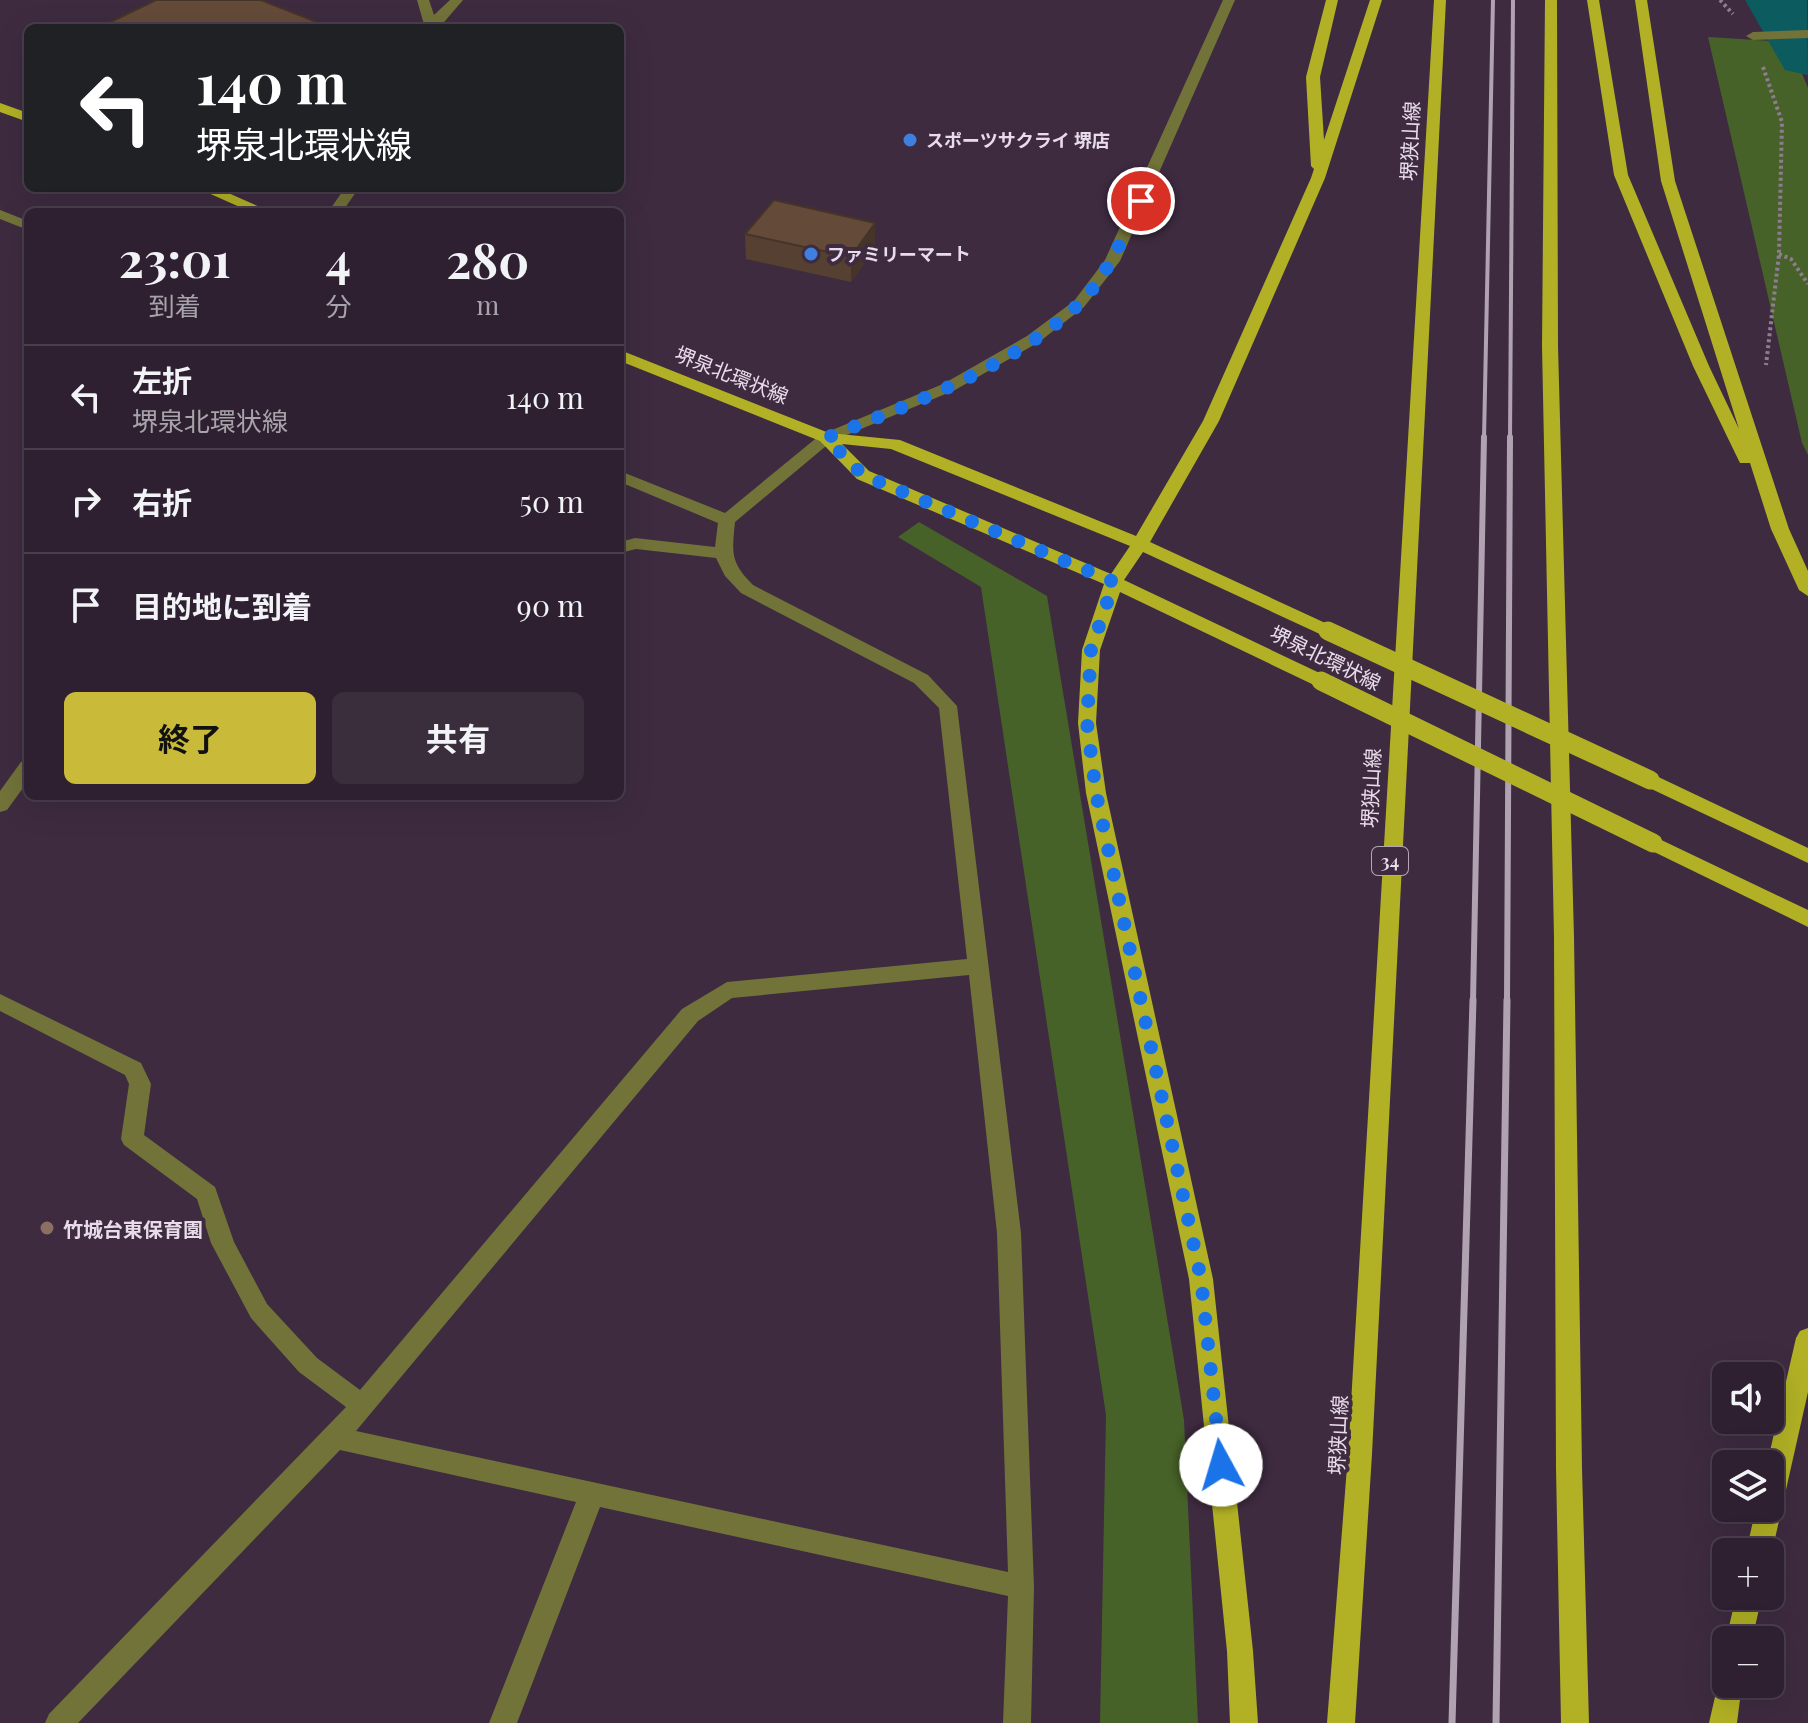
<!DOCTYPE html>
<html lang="ja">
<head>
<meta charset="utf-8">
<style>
	:root { --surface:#2e2030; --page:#3a2d3c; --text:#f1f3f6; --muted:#a7a3ab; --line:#493e4c; --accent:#c9ba3a }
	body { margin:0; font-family:"Playfair Display","Noto Sans JP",serif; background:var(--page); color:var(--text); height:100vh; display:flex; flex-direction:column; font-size:30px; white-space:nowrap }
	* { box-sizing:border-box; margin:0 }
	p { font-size:26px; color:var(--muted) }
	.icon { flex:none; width:44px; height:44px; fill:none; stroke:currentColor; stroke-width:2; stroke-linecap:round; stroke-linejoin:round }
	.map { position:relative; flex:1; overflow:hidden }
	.panel { position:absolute; left:24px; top:208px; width:600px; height:592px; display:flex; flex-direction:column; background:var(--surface); border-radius:12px; box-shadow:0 8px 32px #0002,0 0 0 2px var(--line) }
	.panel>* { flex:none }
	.guide { position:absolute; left:24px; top:24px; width:600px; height:168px; border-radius:12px; box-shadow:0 8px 32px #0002,0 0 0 2px var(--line); background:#202124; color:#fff; overflow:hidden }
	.fabs { position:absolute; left:1712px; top:1362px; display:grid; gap:16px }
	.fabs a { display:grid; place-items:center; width:72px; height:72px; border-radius:12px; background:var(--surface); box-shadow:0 8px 32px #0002,0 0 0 2px var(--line); font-size:40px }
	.pin { position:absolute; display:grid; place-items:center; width:68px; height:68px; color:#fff; margin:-34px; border:4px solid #fff; border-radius:50%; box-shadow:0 2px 8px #0007 }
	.me { position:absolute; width:88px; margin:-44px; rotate:354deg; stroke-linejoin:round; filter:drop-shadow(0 0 6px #0008) }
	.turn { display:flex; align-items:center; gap:28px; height:168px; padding:0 40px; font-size:36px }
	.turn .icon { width:104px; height:104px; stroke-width:2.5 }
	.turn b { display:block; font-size:56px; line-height:68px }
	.eta { display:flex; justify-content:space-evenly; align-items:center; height:136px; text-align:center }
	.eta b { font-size:48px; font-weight:700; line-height:56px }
	.primary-button { display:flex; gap:16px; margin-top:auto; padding:16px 40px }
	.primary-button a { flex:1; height:92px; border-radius:12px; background:var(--accent); color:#111; font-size:32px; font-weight:700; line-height:92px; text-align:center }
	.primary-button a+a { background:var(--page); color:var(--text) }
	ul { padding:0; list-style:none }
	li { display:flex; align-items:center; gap:24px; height:104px; padding:0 40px; border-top:2px solid var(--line) }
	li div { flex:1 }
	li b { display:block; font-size:30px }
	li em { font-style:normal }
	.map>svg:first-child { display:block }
	.green { fill:#476228 }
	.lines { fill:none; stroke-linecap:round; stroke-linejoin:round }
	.river { fill:#0b5b5f; fill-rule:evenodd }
	.path { stroke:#8e7d8f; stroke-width:4; stroke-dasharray:3 3; stroke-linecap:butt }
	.minor { fill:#727339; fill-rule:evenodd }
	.major { fill:#b2b125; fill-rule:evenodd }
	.rail-far2 { stroke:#b1a2b2; stroke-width:4 }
	.rail-far1 { stroke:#b1a2b2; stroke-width:6 }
	.rail { stroke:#b1a2b2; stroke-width:7 }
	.major-bridge { stroke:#b2b125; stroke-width:19 }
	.wall { fill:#564031 }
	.shaded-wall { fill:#463428 }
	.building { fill:#644a39; stroke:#463428; stroke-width:2 }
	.route { stroke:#1a73e8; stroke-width:14; stroke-dasharray:0 25.2 }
	.shop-dot { fill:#3f7fe0; stroke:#3e2b40; stroke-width:3 }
	.education-dot { fill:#8d6e63; stroke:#3e2b40; stroke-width:3 }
	.labels { text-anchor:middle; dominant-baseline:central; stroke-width:8; stroke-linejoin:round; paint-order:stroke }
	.far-poi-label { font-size:18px; font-weight:bold; fill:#e9dcea; stroke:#3e2b40; text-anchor:start }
	.shield { fill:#3e2b40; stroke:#b6a7b7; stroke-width:2 }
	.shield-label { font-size:18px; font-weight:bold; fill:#e9dcea }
	.street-label { font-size:20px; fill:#e9dcea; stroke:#3e2b40 }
	.poi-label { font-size:20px; font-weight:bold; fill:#e9dcea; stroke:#3e2b40; text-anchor:start }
</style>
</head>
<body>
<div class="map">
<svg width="1808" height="1723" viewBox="0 0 1808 1723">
	<rect width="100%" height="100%" fill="#3e2b40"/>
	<g class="green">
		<path d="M1708,37L1789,42L1808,88V455L1802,443Z"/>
		<path d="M919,522L1047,596L1184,1420L1198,1723H1100L1106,1415L981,587L898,537Z"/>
	</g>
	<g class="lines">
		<path class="river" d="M1745,0H1807L1808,75L1785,70Z"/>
		<g class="path">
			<path d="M1720,0L1733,14"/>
			<path d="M1763,67L1782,122L1779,254L1766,365"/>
			<path d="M1779,254L1791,259L1808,284"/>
		</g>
		<g class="minor">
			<path d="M417,0H429L434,15L450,0H463L439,28H425Z"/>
			<path d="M1223,0H1235L1120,261L1084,307L1039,342L955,390L832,441L735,522C732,553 730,562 753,585L928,675L957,706L1021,1233L1034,1587L1031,1723H1003L1008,1596L600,1507L517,1723H489L576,1502L340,1450L78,1723H45L49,1714L346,1407L299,1372L251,1318L211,1243L197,1199L124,1145L121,1139L129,1084L125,1075L0,1011V994L141,1063L151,1084L144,1135L215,1187L234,1242L267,1304L317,1358L360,1390L682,1009L727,982L967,959L939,708L914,683L741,593L725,576L716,558L636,549L620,553V542L635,538L715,547L718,523L620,482V471L725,513L820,435L943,384L1027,336L1074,301L1105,260ZM969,975L997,1233L1008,1572L356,1431L698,1021L732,998Z"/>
			<path d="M1808,30V38L1753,40L1746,36L1753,32Z"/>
			<path d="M345,188H359L342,212H328Z"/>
			<path d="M0,210L28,221V230L0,219Z"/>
			<path d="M28,760V781L7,810L0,812V791L21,762Z"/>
		</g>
		<g class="major">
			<path d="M1326,0H1338L1320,77L1324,140L1370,0H1382L1325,178L1219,421L1150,542L1334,627L1337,631L1328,637L1322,635L1143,552L1124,580L1328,677L1330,681L1328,685H1314L1120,592L1100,650L1096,723L1106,793L1213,1279L1253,1651L1258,1723H1230L1227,1651L1189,1279L1086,793L1078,723L1082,650L1104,584L857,479L820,441L620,361V350L829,433L900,440L1136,536L1203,421L1311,178L1314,169L1311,166L1306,77ZM842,444L891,449L1130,546L1111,574L869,471Z"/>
			<path d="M1434,0H1446L1372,1454L1355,1723H1327L1348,1454Z"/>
			<path d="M1545,0H1557L1558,346L1574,937L1582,1468L1589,1723H1561L1556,1468L1554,937L1542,346Z"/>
			<path d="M1587,0H1599L1628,175L1709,366L1739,429L1661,181L1635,0H1647L1675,181L1789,529L1808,571V596L1799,590L1771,529L1750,463H1740L1738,459L1693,366L1614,175Z"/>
			<path d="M0,103L28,113V122L0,112Z"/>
			<path d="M197,188H217L271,212H251Z"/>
			<path d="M1650,773L1808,848V863L1643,785L1640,780Z"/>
			<path d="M1653,836L1808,910V927L1646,848L1643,843L1646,838Z"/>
			<path d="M1808,1328V1392L1772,1552L1770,1556V1552H1746L1756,1508H1770V1464H1767L1796,1338L1800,1331Z"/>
			<path d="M1736,1596H1762L1752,1640H1726Z"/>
			<path d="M1726,1672V1684H1742L1737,1723H1709L1720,1675Z"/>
		</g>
		<g class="rail-far2">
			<path d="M1484,439L1493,0"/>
			<path d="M1510,439L1513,0"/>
		</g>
		<g class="rail-far1">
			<path d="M1473,1002L1484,437"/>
			<path d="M1507,1002L1510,437"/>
		</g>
		<g class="rail">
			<path d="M1452,1723L1473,1000"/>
			<path d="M1496,1723L1507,1000"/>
		</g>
		<g class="major-bridge">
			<path d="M1328,631L1650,780"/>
			<path d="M1321,681L1653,843"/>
		</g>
	</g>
	<path class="wall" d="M745,234L875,248L851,282L746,259Z"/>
	<path class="shaded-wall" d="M875,223V248L851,282V257Z"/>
	<g class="building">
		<path d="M156,0H261L332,28H98Z"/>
		<path d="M774,200L875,223L851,257L745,234Z"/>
	</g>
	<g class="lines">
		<path class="route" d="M1141,201C1123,237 1107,277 1078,305C1008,370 912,403 826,438L863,475L1114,582L1091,650L1087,723L1096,793L1201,1279L1221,1465"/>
	</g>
	<g class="shop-dot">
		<circle cx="910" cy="140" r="8"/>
		<circle cx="811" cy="254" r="8"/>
	</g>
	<circle class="education-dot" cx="47" cy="1228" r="8"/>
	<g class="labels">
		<g class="far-poi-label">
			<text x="926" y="140">スポーツサクライ 堺店</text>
			<text x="827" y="254">ファミリーマート</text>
		</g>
		<rect class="shield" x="1372" y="847" width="36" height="28" rx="6"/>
		<g class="shield-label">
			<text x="1390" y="861">34</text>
		</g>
		<g class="street-label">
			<text transform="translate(1409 141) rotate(-87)">堺狭山線</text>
			<text transform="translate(732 374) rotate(22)">堺泉北環状線</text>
			<text transform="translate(1326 657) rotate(26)">堺泉北環状線</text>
			<text transform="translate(1370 788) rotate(-87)">堺狭山線</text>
			<text transform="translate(1337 1435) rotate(-87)">堺狭山線</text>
		</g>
		<g class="poi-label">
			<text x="63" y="1228">竹城台東保育園</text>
		</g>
	</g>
</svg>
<div class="fabs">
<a><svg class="icon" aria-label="sound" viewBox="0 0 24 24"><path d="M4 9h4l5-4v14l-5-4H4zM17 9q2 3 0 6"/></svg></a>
<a><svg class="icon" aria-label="layers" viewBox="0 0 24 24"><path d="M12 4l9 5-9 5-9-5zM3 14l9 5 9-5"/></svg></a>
<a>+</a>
<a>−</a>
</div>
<div class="pin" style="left:1141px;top:201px;background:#d93025"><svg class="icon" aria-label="arrive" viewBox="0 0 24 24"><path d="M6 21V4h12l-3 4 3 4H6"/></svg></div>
<svg class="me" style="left:1221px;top:1465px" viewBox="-20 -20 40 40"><circle r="19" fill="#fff"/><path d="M0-13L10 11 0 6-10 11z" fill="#1a73e8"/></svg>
<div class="guide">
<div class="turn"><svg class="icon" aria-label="left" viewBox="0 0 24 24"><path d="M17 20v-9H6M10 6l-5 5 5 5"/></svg><div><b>140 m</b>堺泉北環状線</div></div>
</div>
<section class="panel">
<div class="eta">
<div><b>23:01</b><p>到着</p></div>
<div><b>4</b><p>分</p></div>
<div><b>280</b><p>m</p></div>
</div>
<ul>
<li><svg class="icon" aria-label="left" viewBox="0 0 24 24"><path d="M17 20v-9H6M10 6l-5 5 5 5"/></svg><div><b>左折</b><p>堺泉北環状線</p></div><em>140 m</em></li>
<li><svg class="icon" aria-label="right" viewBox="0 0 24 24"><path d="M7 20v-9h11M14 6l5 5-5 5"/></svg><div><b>右折</b></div><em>50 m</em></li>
<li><svg class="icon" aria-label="arrive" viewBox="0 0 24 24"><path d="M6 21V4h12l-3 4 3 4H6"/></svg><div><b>目的地に到着</b></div><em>90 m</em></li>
</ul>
<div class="primary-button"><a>終了</a><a>共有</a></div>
</section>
</div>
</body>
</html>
